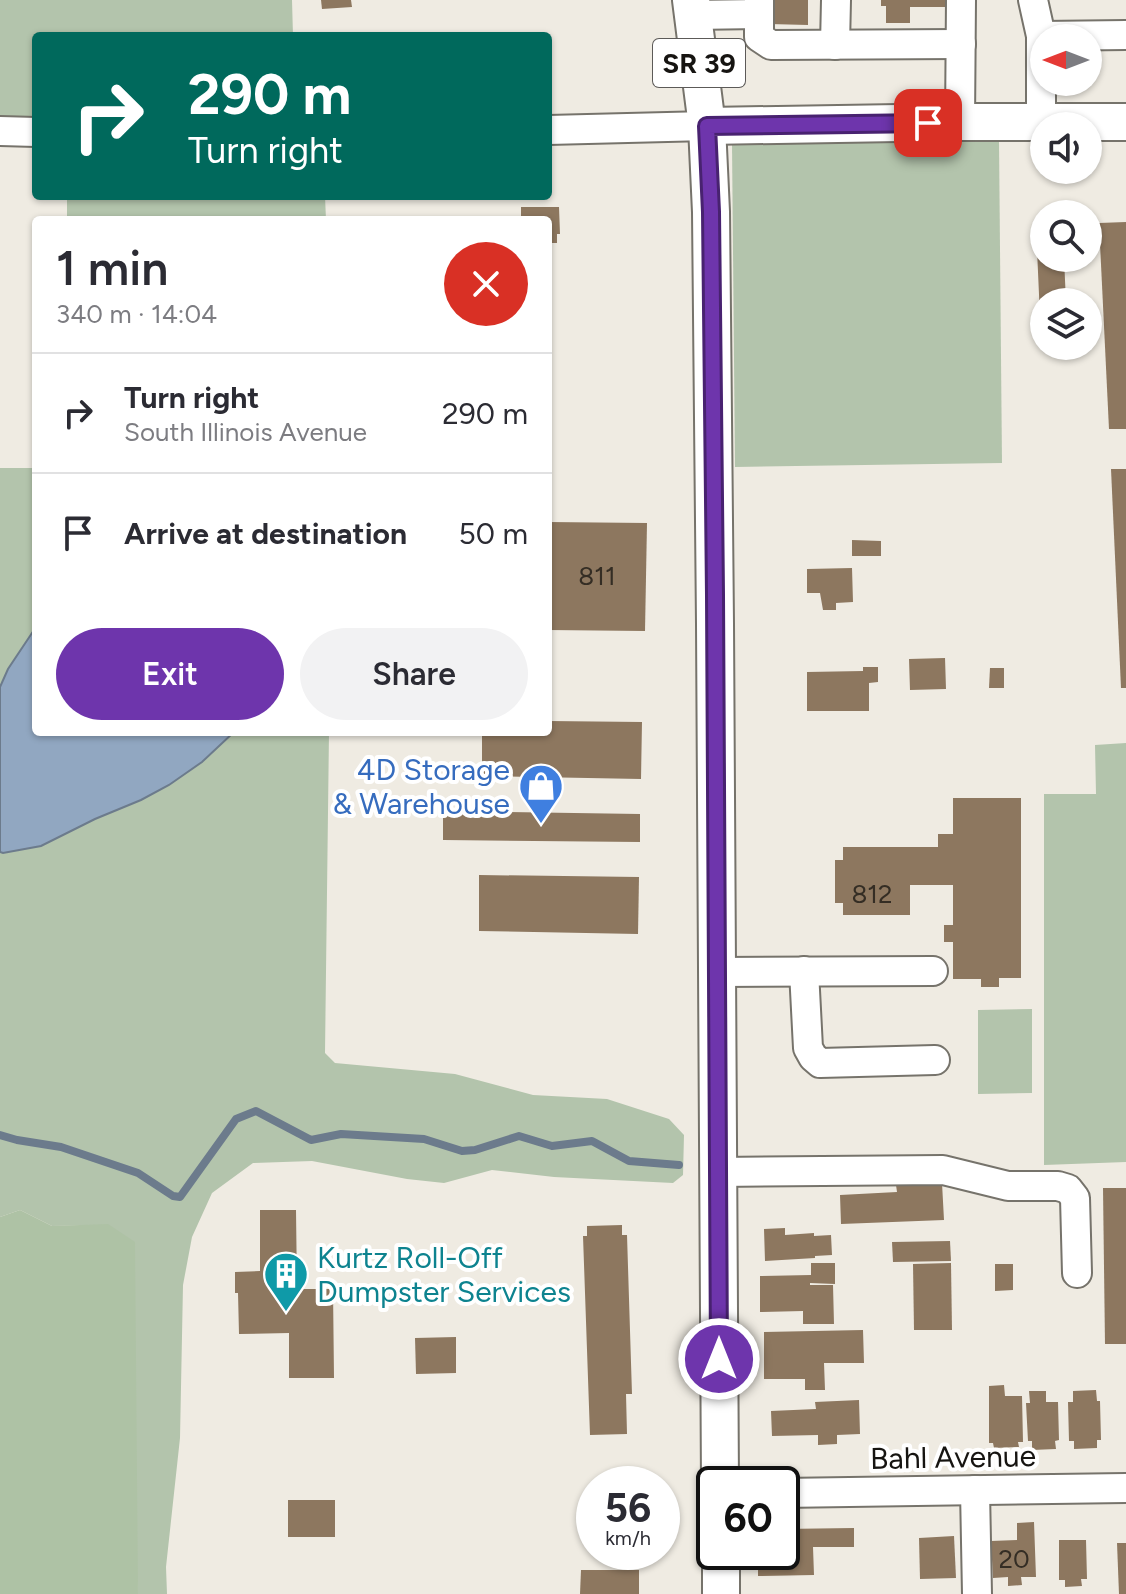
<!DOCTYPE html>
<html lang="en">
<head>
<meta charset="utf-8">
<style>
	:root { --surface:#fff; --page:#f2f2f3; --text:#2b2b33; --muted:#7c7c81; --line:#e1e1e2; --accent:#6e35ac }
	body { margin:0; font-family:Figtree,sans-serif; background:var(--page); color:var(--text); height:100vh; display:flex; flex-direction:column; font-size:30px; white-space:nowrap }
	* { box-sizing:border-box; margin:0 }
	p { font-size:26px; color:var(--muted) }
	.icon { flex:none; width:44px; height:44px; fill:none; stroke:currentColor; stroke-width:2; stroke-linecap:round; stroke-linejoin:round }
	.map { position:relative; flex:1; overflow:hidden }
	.drawer { position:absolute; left:32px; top:216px; width:520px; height:520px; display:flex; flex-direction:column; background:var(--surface); border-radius:8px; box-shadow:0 2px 6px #0004 }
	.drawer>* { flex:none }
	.hud { position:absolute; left:32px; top:32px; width:520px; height:168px; border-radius:8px; box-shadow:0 2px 6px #0004; background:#00695c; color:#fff; overflow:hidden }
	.needle { width:52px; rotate:270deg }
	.fabs { position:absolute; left:1030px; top:24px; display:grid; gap:16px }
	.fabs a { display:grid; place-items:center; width:72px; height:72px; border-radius:50%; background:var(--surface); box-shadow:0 2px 6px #0004; font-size:40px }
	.speed { position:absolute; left:576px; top:1466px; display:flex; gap:16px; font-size:40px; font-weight:700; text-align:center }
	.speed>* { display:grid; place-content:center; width:104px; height:104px; border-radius:50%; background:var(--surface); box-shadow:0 2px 6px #0004; line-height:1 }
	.speed small { font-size:20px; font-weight:400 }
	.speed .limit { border:4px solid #111; border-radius:12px; background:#fff; color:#111 }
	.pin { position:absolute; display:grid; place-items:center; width:68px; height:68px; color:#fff; margin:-34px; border-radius:16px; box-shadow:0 4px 12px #0006 }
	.me { position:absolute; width:88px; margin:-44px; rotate:0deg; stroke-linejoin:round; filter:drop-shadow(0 0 6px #0008) }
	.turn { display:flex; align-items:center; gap:28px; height:168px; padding:0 24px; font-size:36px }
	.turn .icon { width:104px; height:104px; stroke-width:2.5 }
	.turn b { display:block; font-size:56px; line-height:68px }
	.round { display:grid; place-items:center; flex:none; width:84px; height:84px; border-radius:42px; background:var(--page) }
	.summary { display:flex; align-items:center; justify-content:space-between; height:136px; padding:0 24px }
	h1 { font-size:48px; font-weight:600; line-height:60px }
	.primary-button { display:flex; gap:16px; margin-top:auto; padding:16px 24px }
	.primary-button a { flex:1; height:92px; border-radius:48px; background:var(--accent); color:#fff; font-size:32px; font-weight:600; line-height:92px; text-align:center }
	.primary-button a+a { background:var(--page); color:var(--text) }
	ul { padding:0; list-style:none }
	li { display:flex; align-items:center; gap:24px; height:120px; padding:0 24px; border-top:2px solid var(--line) }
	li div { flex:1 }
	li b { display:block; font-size:30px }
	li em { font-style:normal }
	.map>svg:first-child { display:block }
	.green { fill:#b3c4ac }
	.forest { fill:#aec2a5 }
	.water { fill:#91a7c1; stroke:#6c7b8c; stroke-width:2 }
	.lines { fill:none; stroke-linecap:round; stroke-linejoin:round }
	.stream { stroke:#6c7b8c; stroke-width:8 }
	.building { fill:#8d775f }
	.minor-casing { stroke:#76736b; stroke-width:32 }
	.major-casing { stroke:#76736b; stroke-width:40 }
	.minor { stroke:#fff; stroke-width:28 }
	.major { stroke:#fff; stroke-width:36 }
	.route-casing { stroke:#482270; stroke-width:20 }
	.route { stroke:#6e35ac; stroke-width:14 }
	.labels { text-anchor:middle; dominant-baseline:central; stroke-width:8; stroke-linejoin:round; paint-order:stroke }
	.number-label { font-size:26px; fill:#342d24 }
	.shield { fill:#fff; stroke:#5c5a58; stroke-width:2 }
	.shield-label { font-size:28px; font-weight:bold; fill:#161411 }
	.shop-label { font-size:30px; fill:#366cbe; stroke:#fff; text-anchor:end }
	.culture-label { font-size:30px; fill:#0d838f; stroke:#fff; text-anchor:start }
	.street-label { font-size:30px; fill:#161411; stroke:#fff }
</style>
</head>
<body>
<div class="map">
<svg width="1126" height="1594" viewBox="0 0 1126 1594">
	<rect width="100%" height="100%" fill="#efebe2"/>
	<g class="green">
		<path d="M0,0H292L293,36H36V117L0,116Z"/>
		<path d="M999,141L1002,463L735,467L732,143Z"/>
		<path d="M67,196H325L326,220H67Z"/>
		<path d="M0,468H36V732H329L325,1053L335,1063L455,1074L533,1095L607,1099L669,1119L684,1135L683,1175L673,1183L554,1177L492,1170L444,1183L407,1179L312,1161L253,1163L212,1193L192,1237L183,1285L180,1438L166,1567L167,1594H138L108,1225L52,1226L20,1210L0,1217Z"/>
		<path d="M1126,743V1162L1044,1165V794H1096L1095,745Z"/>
		<path d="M1032,1009V1093L978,1094V1010Z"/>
	</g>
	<path class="forest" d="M20,1210L52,1226L108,1224L135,1242L138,1594H0V1217Z"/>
	<path class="water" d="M36,627V732H234L202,762L169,785L141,800L95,819L41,846L3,853L0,852V687L8,669Z"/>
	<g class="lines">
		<path class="stream" d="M0,1135L17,1140L61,1147L138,1173L173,1196L180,1197L236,1119L256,1111L311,1140L341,1134L424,1139L462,1151L475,1150L519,1136L552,1146L592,1141L629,1161L679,1165"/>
	</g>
	<g class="building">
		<path d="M321,0H351L352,7L322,9Z"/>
		<path d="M769,0H808V25L769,24Z"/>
		<path d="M881,0H948V7H910V23H886V6H881Z"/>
		<path d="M521,207H559L560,234H557V243H548V220H521Z"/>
		<path d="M1126,222V429H1109L1099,223Z"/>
		<path d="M1044,226V258H1064L1066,302H1044V317H1040L1036,227Z"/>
		<path d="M1111,469H1126V688H1121Z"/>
		<path d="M548,522L647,523L645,631L548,630Z"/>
		<path d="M852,540L881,541V556H852Z"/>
		<path d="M852,568L853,602L836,603V610H823L820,593H807V569Z"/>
		<path d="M945,658L946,689L910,690L909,659Z"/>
		<path d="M863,667H878V682L869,683V711H807V672L863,671Z"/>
		<path d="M990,668H1004V688H989Z"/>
		<path d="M548,721L642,722L641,779L482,776V732H548Z"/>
		<path d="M953,798H1021V978H999V987H981V979H953V942H944V925H953V885H910V915H843V903H835V860H843V847H938V834H953Z"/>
		<path d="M443,811L640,814V842L443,840Z"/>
		<path d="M479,875L639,877L638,934L479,931Z"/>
		<path d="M942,1183L944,1220L841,1224L840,1195L897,1192L896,1185Z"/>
		<path d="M1103,1188H1126V1344H1105Z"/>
		<path d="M260,1210H296L297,1289H333L334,1378H289V1333L239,1334L238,1293H235V1272L260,1271Z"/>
		<path d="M622,1225V1235H627L632,1394H626L627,1434L590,1435L583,1236H587V1226Z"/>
		<path d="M785,1228V1235L814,1233V1236L831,1235L832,1255L815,1256V1258L765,1261L764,1229Z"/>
		<path d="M950,1241L951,1261L893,1262L892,1242Z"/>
		<path d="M811,1263H835V1284L810,1283V1285H833L834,1324H803V1311L760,1312V1276L811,1275Z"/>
		<path d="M951,1263L952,1330H914L913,1264Z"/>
		<path d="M995,1264H1013V1290L995,1291Z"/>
		<path d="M863,1330L864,1363H824L825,1390H805V1379H764V1332Z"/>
		<path d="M456,1337V1373L416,1374L415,1338Z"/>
		<path d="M1004,1385L1005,1396H1022L1023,1442H1018L1019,1447L994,1448L993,1443H989V1386Z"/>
		<path d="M1096,1390L1097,1401H1100L1101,1440H1097V1448L1074,1449V1441H1069L1068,1402H1073V1391Z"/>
		<path d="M1029,1391H1046V1402H1058L1059,1440L1055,1441L1056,1449L1032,1450V1441H1028L1026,1403H1030Z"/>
		<path d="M859,1400L860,1434L837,1435V1444L818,1445V1435L772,1436L771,1411L816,1409L815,1402Z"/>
		<rect x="288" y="1500" width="47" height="37"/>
		<path d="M1034,1522L1036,1577H1021L1022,1585L1008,1586V1577L993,1578L991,1541L1017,1540V1523Z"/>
		<path d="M854,1528V1547H813L814,1575L758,1576V1552H782V1529Z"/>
		<path d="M954,1536L956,1578L920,1579L919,1538Z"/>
		<path d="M1059,1540H1086L1087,1579H1081L1082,1586L1065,1587V1580H1059Z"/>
		<path d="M1117,1543H1126V1594H1119Z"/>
		<path d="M581,1570H639V1594H580Z"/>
	</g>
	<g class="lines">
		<g class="minor-casing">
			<g id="minor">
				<path d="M759,0V37L771,45L961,44"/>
				<path d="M1033,0L1041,36V122"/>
				<path d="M693,15L759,14"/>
				<path d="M1041,36L1126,35"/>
				<path d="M835,45L836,0"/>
				<path d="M960,122L961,0"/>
				<path d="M548,130L707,126"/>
				<path d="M0,131L36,132"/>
				<path d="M804,971L808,1048L813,1057L820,1063L935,1060"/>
				<path d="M717,972L933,971"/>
				<path d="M718,1172L943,1170L1008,1186H1058L1068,1189L1075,1198L1077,1273"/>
				<path d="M975,1490L977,1594"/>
				<path d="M782,1493L1126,1488"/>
			</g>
		</g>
		<g class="major-casing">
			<g id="major">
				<path d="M691,0L707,126L711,212L715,624L720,1484"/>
				<path d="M707,126L960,122H1126"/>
				<path d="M721,1552V1594"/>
			</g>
		</g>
		<use href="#minor" class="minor"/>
		<use href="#major" class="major"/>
	</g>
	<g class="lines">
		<g class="route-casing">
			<path id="route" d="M719,1359L715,595L711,212L707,126L928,123"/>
		</g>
		<use href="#route" class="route"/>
	</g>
	<defs>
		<g id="shop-pin" transform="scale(2.3)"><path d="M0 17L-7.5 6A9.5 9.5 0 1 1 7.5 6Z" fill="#3f7fe0" stroke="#fff"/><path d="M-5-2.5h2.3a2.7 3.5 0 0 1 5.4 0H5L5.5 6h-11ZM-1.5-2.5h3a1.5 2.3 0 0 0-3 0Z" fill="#fff"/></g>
		<g id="building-pin" transform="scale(2.3)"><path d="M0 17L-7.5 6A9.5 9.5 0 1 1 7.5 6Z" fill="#0f9aa8" stroke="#fff"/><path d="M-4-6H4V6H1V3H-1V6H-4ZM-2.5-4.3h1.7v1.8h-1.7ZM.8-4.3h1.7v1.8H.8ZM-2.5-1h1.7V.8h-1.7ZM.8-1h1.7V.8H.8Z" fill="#fff"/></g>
	</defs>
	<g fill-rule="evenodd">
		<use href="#shop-pin" x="541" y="786"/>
		<use href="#building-pin" x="286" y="1274"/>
	</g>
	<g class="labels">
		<g class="number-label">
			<text x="597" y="576">811</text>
			<text x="872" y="894">812</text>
			<text x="1014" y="1559">20</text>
		</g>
		<rect class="shield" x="653" y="39" width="92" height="48" rx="6"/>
		<g class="shield-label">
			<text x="699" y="63">SR 39</text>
		</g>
		<g class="shop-label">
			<text x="510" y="769">4D Storage<tspan x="510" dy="34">&amp; Warehouse</tspan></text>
		</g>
		<g class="culture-label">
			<text x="317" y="1257">Kurtz Roll-Off<tspan x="317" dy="34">Dumpster Services</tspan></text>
		</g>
		<g class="street-label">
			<text transform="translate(953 1457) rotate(-1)">Bahl Avenue</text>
		</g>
	</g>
</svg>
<div class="fabs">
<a><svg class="needle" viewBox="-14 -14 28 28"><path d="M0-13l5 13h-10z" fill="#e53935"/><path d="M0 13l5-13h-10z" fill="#7c7c81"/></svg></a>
<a><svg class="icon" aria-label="sound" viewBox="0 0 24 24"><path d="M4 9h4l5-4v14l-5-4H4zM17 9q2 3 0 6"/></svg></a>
<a><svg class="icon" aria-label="search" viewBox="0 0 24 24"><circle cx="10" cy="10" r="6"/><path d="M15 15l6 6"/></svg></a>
<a><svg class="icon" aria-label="layers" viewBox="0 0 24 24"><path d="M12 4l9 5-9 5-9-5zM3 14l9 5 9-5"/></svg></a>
</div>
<div class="speed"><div>56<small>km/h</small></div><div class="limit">60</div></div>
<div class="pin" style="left:928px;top:123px;background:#d93025"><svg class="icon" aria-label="arrive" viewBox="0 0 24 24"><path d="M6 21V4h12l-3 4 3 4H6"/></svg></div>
<svg class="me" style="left:719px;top:1359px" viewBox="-20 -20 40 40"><circle r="17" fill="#6e35ac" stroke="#fff" stroke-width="3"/><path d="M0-11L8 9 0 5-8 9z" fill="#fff"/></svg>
<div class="hud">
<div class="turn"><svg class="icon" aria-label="right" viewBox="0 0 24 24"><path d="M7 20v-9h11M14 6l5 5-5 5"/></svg><div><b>290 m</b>Turn right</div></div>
</div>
<section class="drawer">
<div class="summary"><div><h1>1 min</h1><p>340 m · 14:04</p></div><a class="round" style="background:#d93025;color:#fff"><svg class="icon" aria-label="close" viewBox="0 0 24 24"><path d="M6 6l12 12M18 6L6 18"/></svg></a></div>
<ul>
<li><svg class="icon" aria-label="right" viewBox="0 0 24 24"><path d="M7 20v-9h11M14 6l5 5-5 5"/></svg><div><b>Turn right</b><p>South Illinois Avenue</p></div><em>290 m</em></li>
<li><svg class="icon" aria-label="arrive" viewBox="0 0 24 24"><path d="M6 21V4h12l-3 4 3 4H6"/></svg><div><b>Arrive at destination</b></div><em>50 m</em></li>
</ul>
<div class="primary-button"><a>Exit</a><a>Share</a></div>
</section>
</div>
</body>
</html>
